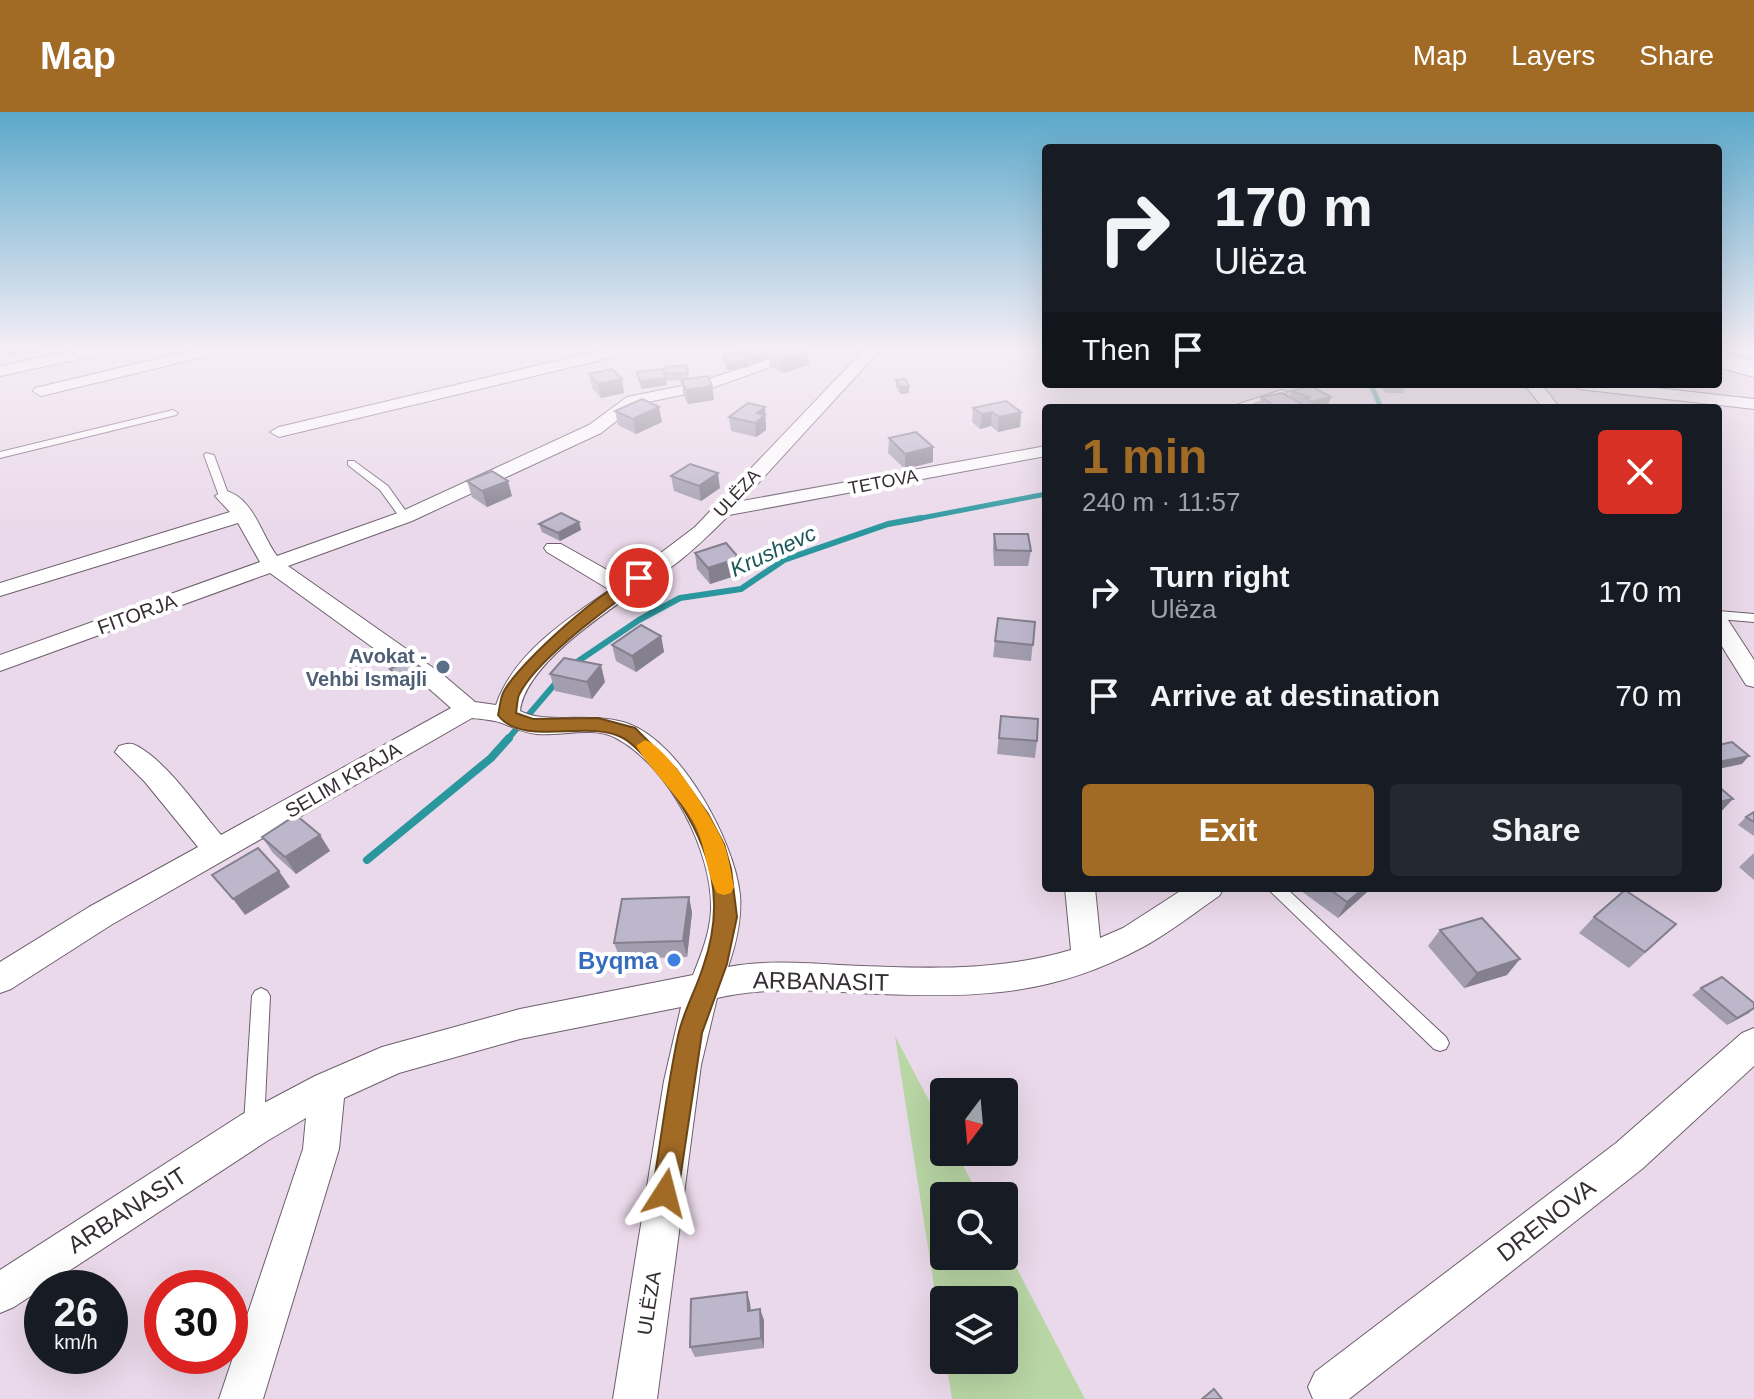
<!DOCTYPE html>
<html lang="en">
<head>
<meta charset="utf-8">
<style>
	:root { --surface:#171b24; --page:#242831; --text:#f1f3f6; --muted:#9ea1a6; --accent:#a16a25 }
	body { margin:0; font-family:Arial,sans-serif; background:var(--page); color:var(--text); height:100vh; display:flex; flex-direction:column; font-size:30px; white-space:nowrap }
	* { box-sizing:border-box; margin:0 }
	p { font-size:26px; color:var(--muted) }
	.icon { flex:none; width:44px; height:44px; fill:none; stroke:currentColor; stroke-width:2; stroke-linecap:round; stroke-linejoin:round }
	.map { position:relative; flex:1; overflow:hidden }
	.side { position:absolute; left:1042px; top:292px; width:680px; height:488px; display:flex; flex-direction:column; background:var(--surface); border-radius:8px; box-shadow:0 8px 32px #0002 }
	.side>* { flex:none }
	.guide { position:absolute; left:1042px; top:32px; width:680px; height:244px; border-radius:8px; box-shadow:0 8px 32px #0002; background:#171b24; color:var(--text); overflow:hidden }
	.needle { width:52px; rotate:196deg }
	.fabs { position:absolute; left:930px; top:966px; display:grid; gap:16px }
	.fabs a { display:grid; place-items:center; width:88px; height:88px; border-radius:8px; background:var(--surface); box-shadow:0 8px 32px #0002; font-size:40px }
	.speed { position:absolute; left:24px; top:1158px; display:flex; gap:16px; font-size:40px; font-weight:700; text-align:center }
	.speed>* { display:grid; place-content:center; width:104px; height:104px; border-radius:50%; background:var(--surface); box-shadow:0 8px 32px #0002; line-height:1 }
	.speed small { font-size:20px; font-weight:400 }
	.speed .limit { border:12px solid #d22; background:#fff; color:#111 }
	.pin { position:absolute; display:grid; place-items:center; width:68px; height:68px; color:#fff; margin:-34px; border:4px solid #fff; border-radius:50%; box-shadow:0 2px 8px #0007 }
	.me { position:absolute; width:88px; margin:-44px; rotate:9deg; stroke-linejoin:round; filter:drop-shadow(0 0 6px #0008) }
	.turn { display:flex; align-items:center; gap:28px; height:168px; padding:0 40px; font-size:36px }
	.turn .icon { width:104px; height:104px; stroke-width:2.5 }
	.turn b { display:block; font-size:56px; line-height:68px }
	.then { display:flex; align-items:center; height:76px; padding:0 40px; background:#0003; gap:16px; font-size:30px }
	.round { display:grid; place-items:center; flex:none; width:84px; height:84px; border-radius:8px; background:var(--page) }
	.head { display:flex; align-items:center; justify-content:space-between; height:136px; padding:0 40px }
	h1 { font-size:48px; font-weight:700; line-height:60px; color:var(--accent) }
	.cta { display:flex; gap:16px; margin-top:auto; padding:16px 40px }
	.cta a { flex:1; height:92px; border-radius:8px; background:var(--accent); color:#fff; font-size:32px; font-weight:700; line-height:92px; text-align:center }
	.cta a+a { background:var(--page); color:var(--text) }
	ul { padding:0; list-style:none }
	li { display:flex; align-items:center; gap:24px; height:104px; padding:0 40px }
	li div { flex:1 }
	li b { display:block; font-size:30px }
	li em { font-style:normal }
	header { display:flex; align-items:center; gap:48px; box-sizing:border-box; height:112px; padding:0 40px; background:var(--accent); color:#fff }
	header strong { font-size:38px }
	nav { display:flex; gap:44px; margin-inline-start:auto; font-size:28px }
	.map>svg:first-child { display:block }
	.green { fill:#b9d6a5 }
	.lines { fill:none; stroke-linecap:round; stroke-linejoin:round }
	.stream-far2 { stroke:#2a969d; stroke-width:5 }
	.stream-far1 { stroke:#2a969d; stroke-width:6 }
	.stream { stroke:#2a969d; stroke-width:8 }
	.lane-casing { stroke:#6d5f6e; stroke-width:2 }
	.street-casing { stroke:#6d5f6e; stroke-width:2 }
	.primary-casing { stroke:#6d5f6e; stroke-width:2 }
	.lane { fill:#fff; fill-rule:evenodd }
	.street { fill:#fff; fill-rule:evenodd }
	.primary { fill:#fff; fill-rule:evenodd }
	.wall { fill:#a29daf }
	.shaded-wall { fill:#84808e }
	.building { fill:#bcb7cb; stroke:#84808e; stroke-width:2 }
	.route { fill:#a16a25; stroke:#694518; stroke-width:2 }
	.slow { fill:#f59e0b }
	.service-dot { fill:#5c6f8a; stroke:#fff; stroke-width:3 }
	.shop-dot { fill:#3f7fe0; stroke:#fff; stroke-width:3 }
	.labels { text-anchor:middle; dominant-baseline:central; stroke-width:8; stroke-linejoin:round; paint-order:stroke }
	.far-street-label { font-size:18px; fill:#352e35; stroke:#fff }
	.street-label { font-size:20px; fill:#352e35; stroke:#fff }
	.service-label { font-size:20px; font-weight:bold; fill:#4e5e75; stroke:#fff; text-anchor:end }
	.water-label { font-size:22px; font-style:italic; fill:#1c565a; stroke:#fff }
	.near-shop-label { font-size:24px; font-weight:bold; fill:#366cbe; stroke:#fff; text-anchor:end }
	.near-street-label { font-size:24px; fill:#352e35; stroke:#fff }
</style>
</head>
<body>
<header>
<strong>Map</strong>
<nav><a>Map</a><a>Layers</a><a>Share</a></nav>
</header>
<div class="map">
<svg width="1754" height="1287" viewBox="0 0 1754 1287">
	<rect width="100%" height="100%" fill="#ead9ea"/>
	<path class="green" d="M895,924L944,1017V1040H956L979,1084H944V1144H1004V1132L1085,1287H952L946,1248H1004V1188H944V1238Z"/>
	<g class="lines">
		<g class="stream-far2">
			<path d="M1371,272L1381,296"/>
			<path d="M911,408L1046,382"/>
		</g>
		<g class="stream-far1">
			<path d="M571,554L639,508L680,486L741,477L784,448L888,412L921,406"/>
			<path d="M507,628L560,566"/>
		</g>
		<path class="stream" d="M367,748L491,646L509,626"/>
		<g class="lane-casing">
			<g id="lane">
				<path d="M1281,278L1288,280L1240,296H1227Z"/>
				<path d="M173,298L178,301L176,303L0,346V340Z"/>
				<path d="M206,341L214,343L229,384L228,386L219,384L204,343Z"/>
				<path d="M348,349H354L388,374L410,405L409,407H401L380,378L348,353Z"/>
				<path d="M1718,499L1754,502V510L1718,507Z"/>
				<path d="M1267,776H1286L1446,925L1449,931L1446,937L1440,939L1434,937Z"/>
				<path d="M261,876L267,879L270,884L264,1012L261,1019L254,1021L247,1019L244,1012L252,884L255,879Z"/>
			</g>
		</g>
		<g class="street-casing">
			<g id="street">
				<path d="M76,238H104L97,243L0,264V254Z"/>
				<path d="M195,238H222L220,241L41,284L33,279L35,276Z"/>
				<path d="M603,238H629L622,243L279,325L270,320L279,315Z"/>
				<path d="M796,238H818L706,278L638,292L601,321L412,409L288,454L442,562L475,590L496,593C513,542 568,506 610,478L547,440L544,436L547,432H561L625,468L695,415L864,238H880L742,389L1046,334V344L729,403C711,421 694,438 674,453C632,484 526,545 520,599C546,613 594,599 629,612C681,631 735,730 740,783C742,808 736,832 728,855C764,848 803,851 839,853C918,856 993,861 1071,838L1065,776H1095L1100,826L1123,816L1185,776H1224L1219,784C1194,801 1169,821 1143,835C1054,883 980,886 882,882C828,880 770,873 717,886L701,953L657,1287H613L664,969L681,895L520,927L399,961L344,986L339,1037L263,1287H219L303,1037L306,1006L267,1029L14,1195L0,1201V1158L241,1003L315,964L382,935L520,897L693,863C701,843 710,821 711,798C713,740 669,654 616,626C593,614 562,624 537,622C524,621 514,616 502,611C493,608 481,607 472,606L111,813L11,877L0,881V850L89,795L198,735L145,670L115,640L119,634C125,632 131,630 137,634C167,650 198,696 221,723L451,596L426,574L270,461L0,559V543L260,450L238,411L0,484V471L230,400L215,384L224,378C254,386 260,421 277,444L398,401L589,313L627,285L697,271Z"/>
				<path d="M1524,272H1541L1560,296H1543Z"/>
				<path d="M1571,272H1621L1754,287V297L1579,277Z"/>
				<path d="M1718,503L1726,505L1754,548V575L1746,573L1718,528Z"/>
				<path d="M1754,916V954L1642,1057L1349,1287H1313L1308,1275L1315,1260L1616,1031L1742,921Z"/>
			</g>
		</g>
		<g class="primary-casing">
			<path id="primary" d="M1718,240L1754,249V265L1718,255Z"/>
		</g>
		<use href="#lane" class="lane"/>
		<use href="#street" class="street"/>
		<use href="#primary" class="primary"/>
	</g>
	<g class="wall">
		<path d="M808,239L809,253L783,261L770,254L769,247L752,252L748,248L749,255L727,258L724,249L723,242L744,240Z"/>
		<path d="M687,253L689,267L712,274L714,288L688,292L683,282L682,268L667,269L666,262Z"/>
		<path d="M589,262L624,281L601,286L592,276Z"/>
		<path d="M896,268L909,281L900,282L896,275Z"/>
		<path d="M1378,272H1404L1406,274L1403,281H1386Z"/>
		<path d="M1291,279L1331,285L1327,296H1258L1261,285H1289Z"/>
		<path d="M765,295L766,318L756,325L731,319L729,305Z"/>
		<path d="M973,296L1021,300L1020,315L998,320L991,314L980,317L972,310Z"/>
		<path d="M615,299L662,310L636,322L618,313Z"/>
		<path d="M889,326L933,350L905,357L888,341Z"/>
		<path d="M671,364L720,376L701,389L674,379Z"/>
		<path d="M467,369L512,384L487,395L472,385Z"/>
		<path d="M579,410L581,418L560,429L542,420L539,412Z"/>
		<path d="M994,422L1031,439L1028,454H994L993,437Z"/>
		<path d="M695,441L741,462L710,472L697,457Z"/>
		<path d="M1035,510L1031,549L993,545L995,529Z"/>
		<path d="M661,524L664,540L636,560L616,549L612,533Z"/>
		<path d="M390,557L426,565L405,576L394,565Z"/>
		<path d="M550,562L605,570L592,587L555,579Z"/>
		<path d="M1001,604L1037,629L1035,646L997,642Z"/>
		<path d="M1754,700V724L1738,713L1746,705Z"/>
		<path d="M320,723L330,739L296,762L273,741L262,725Z"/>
		<path d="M1754,741V768L1739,755Z"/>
		<path d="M1297,776H1370L1366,781L1338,806Z"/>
		<path d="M689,785L692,801L687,845L620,847L614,831Z"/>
		<path d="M1594,805L1676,812L1629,856L1579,821Z"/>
		<path d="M1440,818L1507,863L1464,876L1428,834Z"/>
		<path d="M1701,876L1754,891V897L1727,913L1692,883Z"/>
		<path d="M750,1191L751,1198L764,1208V1236L695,1245L690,1235Z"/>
	</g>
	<g class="shaded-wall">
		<path d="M0,238H40V239L9,245L8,242H5L2,239L0,245Z"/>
		<path d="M808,239L809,253L783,261L782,248Z"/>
		<path d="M769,240V247L752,252L751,245Z"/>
		<path d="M748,248L749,255L727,258L726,251Z"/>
		<path d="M666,266L667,273L641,277L640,270Z"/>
		<path d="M622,267L624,281L601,286L598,272Z"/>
		<path d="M712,274L714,288L688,292L686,278Z"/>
		<path d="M909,274V281L900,282V275Z"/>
		<path d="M1331,285L1327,296H1310L1312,290Z"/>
		<path d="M659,295L662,310L636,322L633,307Z"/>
		<path d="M765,295L766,318L756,325L755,311L757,301Z"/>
		<path d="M992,300L991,314L980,317L982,302Z"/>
		<path d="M1021,300L1020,315L998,320L999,305Z"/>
		<path d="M933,335V350L905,357V342Z"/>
		<path d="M718,361L720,376L701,389L699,374Z"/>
		<path d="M508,369L512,384L487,395L482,379Z"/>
		<path d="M579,410L581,418L560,429L558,421Z"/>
		<path d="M739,446L741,462L710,472L708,456Z"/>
		<path d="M661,524L664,540L636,560L632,544Z"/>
		<path d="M601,553L605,570L592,587L587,570Z"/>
		<path d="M422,557L426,565L405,576L401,567Z"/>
		<path d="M1749,644L1742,652L1718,657V650Z"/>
		<path d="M1733,687L1718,703V690Z"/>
		<path d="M320,723L330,739L296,762L285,745Z"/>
		<path d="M279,759L290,775L245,803L233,787Z"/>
		<path d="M1364,776H1370L1366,781L1338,806L1347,790Z"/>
		<path d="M689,785L692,801L687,845L683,829Z"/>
		<path d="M1520,847L1507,863L1464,876L1477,861Z"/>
		<path d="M1754,896L1749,901L1727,913L1737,906Z"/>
		<path d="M747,1180L750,1191L751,1210L748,1199Z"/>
		<path d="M760,1197L764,1208V1236L761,1226Z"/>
	</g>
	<g class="building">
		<path d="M748,238H775V239L751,245L744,239Z"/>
		<path d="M776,238H807L808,239L782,248L769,240Z"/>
		<path d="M744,240L748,248L726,251L723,242Z"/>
		<path d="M687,253L688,261L666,262V255Z"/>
		<path d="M612,257L622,267L598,272L589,262Z"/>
		<path d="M663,257L666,266L640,270L637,260Z"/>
		<path d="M708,264L712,274L686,278L681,268Z"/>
		<path d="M905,267L909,274L900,275L896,268Z"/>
		<path d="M1387,272H1404L1406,274H1389Z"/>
		<path d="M1311,274L1331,285L1312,290L1305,286L1309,285L1291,279Z"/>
		<path d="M1282,281L1302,292L1286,296H1278L1261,285Z"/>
		<path d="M642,287L659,295L633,307L615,299Z"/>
		<path d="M1006,289L1021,300L999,305L992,300L982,302L973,296Z"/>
		<path d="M748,291L765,295L757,301L765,303L755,311L729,305Z"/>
		<path d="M916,320L933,335L905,342L889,326Z"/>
		<path d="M690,352L718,361L699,374L671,364Z"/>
		<path d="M492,359L508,369L482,379L467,369Z"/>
		<path d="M561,401L579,410L558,421L539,412Z"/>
		<path d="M994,422H1028L1031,439L996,438Z"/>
		<path d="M726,431L739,446L708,456L695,441Z"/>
		<path d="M998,506L1035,510L1033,533L995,529Z"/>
		<path d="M641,513L661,524L632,544L612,533Z"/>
		<path d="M564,546L601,553L587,570L550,562Z"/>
		<path d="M411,547L422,557L401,567L390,557Z"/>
		<path d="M1001,604L1038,607L1037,629L999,626Z"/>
		<path d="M1732,630L1749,644L1718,650V633Z"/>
		<path d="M1718,674L1733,687L1718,690Z"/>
		<path d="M1754,700V710L1746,705Z"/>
		<path d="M296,703L320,723L285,745L262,725Z"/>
		<path d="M258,736L279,759L233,787L212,763Z"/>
		<path d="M1328,776H1364L1347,790Z"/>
		<path d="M1625,778L1676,812L1645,840L1594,805Z"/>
		<path d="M689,785L683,829L614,831L622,787Z"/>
		<path d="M1482,806L1520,847L1477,861L1440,818Z"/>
		<path d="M1722,865L1754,891V896L1737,906L1701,876Z"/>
		<path d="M747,1180L748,1199L760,1197L761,1226L690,1235L691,1187Z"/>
		<path d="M1214,1277L1222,1287H1202Z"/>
	</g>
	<linearGradient id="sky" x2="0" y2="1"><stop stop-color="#5ca8ca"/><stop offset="0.57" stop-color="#f6eef6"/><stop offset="1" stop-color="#f6eef6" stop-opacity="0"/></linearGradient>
	<rect width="1754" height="418" fill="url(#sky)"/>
	<path class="route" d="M639,462L646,466L644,469C612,493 536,547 519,583C517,588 517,596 516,601L533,607L598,606L635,616L676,657L708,702L724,732L731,757L737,805L727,852L702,921L678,1081L675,1090L665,1094L656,1090L652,1081C661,1029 667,975 678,924C683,900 696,878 703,855C726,790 712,738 674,682C664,667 638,633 621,625C587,608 521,635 498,603C500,596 500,586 504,579C520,550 608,471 639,462Z"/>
	<path class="slow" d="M645,628C667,634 715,709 724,732C729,745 731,761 734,775L731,781L724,783L717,781C705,758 706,732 693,709C677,682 653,661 636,634Z"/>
	<circle class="service-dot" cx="443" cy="555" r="8"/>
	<circle class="shop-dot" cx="674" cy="848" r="8"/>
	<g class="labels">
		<g class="far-street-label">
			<text transform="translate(883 370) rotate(-11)">TETOVA</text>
			<text transform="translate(737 381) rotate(-47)">ULËZA</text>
		</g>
		<g class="street-label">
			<text transform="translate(137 502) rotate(-20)">FITORJA</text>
			<text transform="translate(343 668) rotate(-30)">SELIM KRAJA</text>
			<text transform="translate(649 1191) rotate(-81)">ULËZA</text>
		</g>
		<g class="service-label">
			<text x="427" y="544">Avokat -<tspan x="427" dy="23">Vehbi Ismajli</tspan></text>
		</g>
		<g class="water-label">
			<text transform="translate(773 439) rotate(-25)">Krushevc</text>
		</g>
		<g class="near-shop-label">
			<text x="658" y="848">Byqma</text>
		</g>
		<g class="near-street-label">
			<text transform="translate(821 869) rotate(1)">ARBANASIT</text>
			<text transform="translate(127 1098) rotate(-33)">ARBANASIT</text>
			<text transform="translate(1546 1108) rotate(-38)">DRENOVA</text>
		</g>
	</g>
</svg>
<div class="fabs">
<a><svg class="needle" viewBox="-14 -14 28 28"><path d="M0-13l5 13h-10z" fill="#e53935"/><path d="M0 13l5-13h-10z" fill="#9ea1a6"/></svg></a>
<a><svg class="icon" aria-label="search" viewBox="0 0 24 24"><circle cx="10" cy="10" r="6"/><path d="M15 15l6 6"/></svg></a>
<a><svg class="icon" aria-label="layers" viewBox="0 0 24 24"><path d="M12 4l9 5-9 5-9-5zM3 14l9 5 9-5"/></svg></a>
</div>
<div class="speed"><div>26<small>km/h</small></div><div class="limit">30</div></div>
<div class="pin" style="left:639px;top:466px;background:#d93025"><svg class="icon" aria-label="arrive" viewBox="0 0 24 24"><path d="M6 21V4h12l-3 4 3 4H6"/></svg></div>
<svg class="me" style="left:665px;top:1081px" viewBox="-20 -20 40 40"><path d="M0-17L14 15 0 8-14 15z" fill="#a16a25" stroke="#fff" stroke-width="4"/></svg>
<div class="guide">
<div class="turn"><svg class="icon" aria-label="right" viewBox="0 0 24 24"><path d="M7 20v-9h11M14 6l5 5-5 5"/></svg><div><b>170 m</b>Ulëza</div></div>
<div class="then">Then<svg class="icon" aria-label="arrive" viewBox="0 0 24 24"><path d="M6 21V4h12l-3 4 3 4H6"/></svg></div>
</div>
<section class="side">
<div class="head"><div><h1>1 min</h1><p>240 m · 11:57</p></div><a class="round" style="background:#d93025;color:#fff"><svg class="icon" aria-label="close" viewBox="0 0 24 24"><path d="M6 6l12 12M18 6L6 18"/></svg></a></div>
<ul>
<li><svg class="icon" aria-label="right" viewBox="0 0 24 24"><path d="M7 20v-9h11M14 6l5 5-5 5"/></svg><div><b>Turn right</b><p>Ulëza</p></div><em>170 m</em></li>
<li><svg class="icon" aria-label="arrive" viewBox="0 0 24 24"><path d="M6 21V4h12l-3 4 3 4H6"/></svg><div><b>Arrive at destination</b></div><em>70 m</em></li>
</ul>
<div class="cta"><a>Exit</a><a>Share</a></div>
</section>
</div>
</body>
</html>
